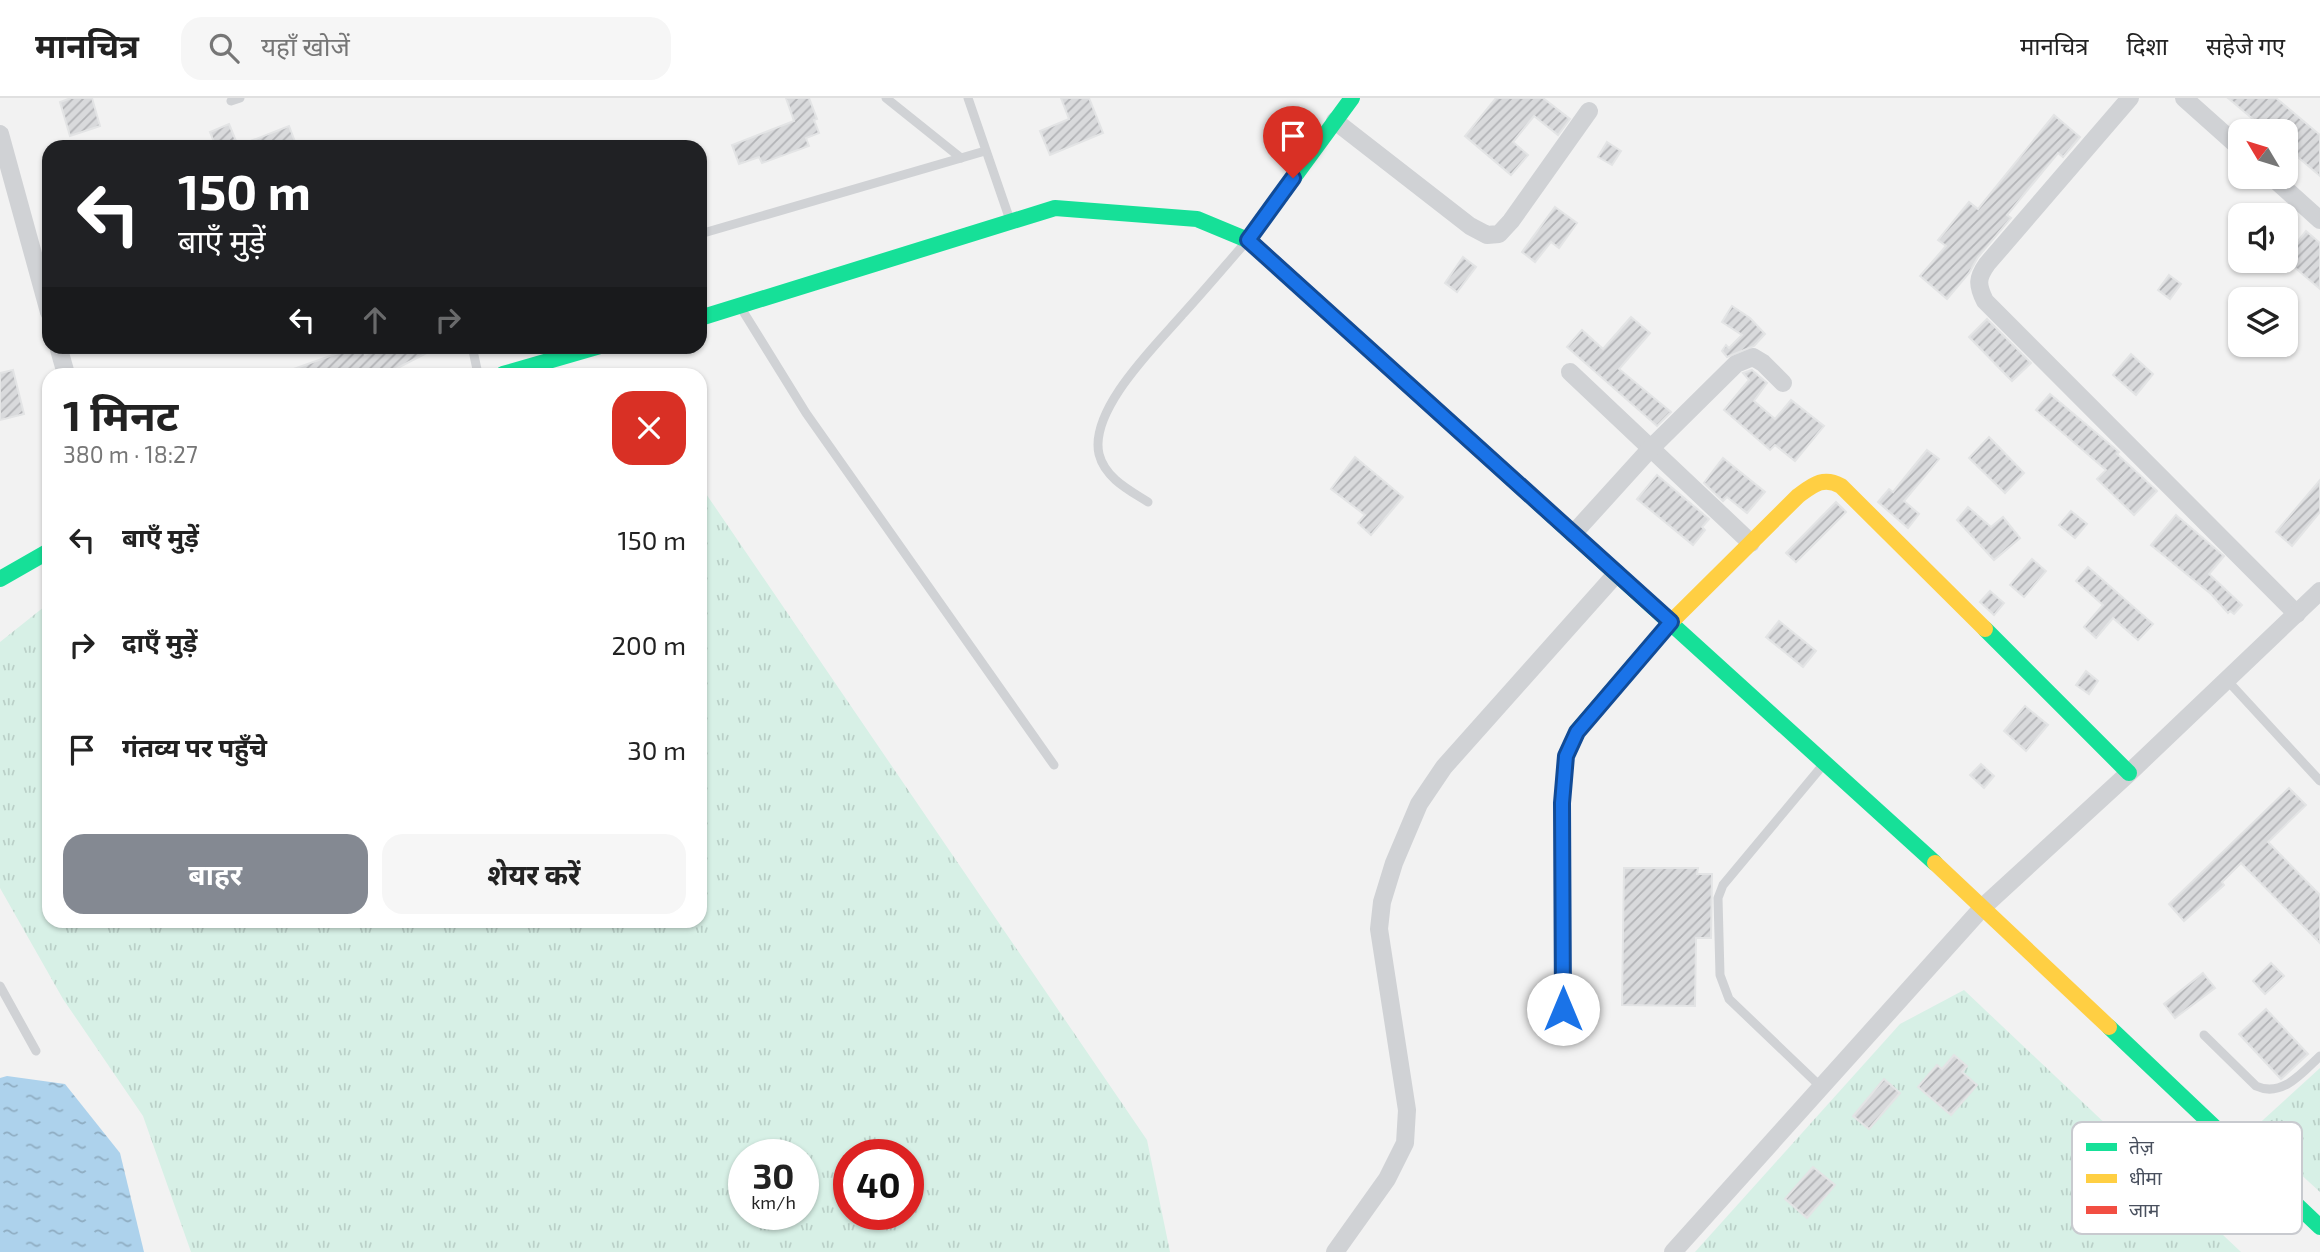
<!DOCTYPE html>
<html lang="hi">
<head>
<meta charset="utf-8">
<style>
	:root { --surface:#fff; --page:#f6f6f6; --text:#222; --muted:#767676; --line:#e0e0e0; --accent:#848992 }
	body { margin:0; font-family:"Exo 2","Noto Sans Devanagari",sans-serif; background:var(--page); color:var(--text); height:100vh; display:flex; flex-direction:column; font-size:26px; white-space:nowrap }
	* { box-sizing:border-box; margin:0 }
	p { font-size:23px; color:var(--muted) }
	.icon { flex:none; width:38px; height:38px; fill:none; stroke:currentColor; stroke-width:2; stroke-linecap:round; stroke-linejoin:round }
	.map { position:relative; flex:1; overflow:hidden }
	.details { position:absolute; left:42px; top:270px; width:665px; height:560px; display:flex; flex-direction:column; background:var(--surface); border-radius:21px; box-shadow:0 2px 5px #0004 }
	.details>* { flex:none }
	.guide { position:absolute; left:42px; top:42px; width:665px; height:214px; border-radius:21px; box-shadow:0 2px 5px #0004; background:#202124; color:#fff; overflow:hidden }
	.needle { width:46px; rotate:308deg }
	.buttons { position:absolute; left:2228px; top:21px; display:grid; gap:14px }
	.buttons a { display:grid; place-items:center; width:70px; height:70px; border-radius:14px; background:var(--surface); box-shadow:0 2px 5px #0004; font-size:35px }
	.speed { position:absolute; left:728px; top:1041px; display:flex; gap:14px; font-size:35px; font-weight:700; text-align:center }
	.speed>* { display:grid; place-content:center; width:91px; height:91px; border-radius:50%; background:var(--surface); box-shadow:0 2px 5px #0004; line-height:1 }
	.speed small { font-size:18px; font-weight:400 }
	.speed .limit { border:10px solid #d22; background:#fff; color:#111 }
	.pin { position:absolute; display:grid; place-items:center; width:60px; height:60px; color:#fff; margin:-72px -30px; border-radius:50% 50% 50% 0; rotate:-45deg; box-shadow:0 0 7px #0007 }
	.pin .icon { rotate:45deg }
	.me { position:absolute; width:77px; margin:-38px; rotate:0deg; stroke-linejoin:round; filter:drop-shadow(0 0 5px #0008) }
	.turn { display:flex; align-items:center; gap:24px; height:147px; padding:0 21px; font-size:32px }
	.turn .icon { width:91px; height:91px; stroke-width:2.5 }
	.turn b { display:block; font-size:49px; line-height:60px }
	.lanes { display:flex; align-items:center; height:66px; padding:0 21px; background:#0003; justify-content:center; gap:35px; direction:ltr }
	.lanes .off { opacity:.35 }
	.round { display:grid; place-items:center; flex:none; width:74px; height:74px; border-radius:21px; background:var(--page) }
	.summary { display:flex; align-items:center; justify-content:space-between; height:119px; padding:0 21px }
	h1 { font-size:42px; font-weight:700; line-height:52px }
	.button { display:flex; gap:14px; margin-top:auto; padding:14px 21px }
	.button a { flex:1; height:80px; border-radius:21px; background:var(--accent); color:#fff; font-size:28px; font-weight:700; line-height:80px; text-align:center }
	.button a+a { background:var(--page); color:var(--text) }
	ul { padding:0; list-style:none }
	li { display:flex; align-items:center; gap:21px; height:105px; padding:0 21px }
	li div { flex:1 }
	li b { display:block; font-size:26px }
	li em { font-style:normal }
	header { display:flex; align-items:center; gap:42px; box-sizing:border-box; height:98px; padding:0 35px; background:var(--surface); border-bottom:2px solid var(--line) }
	header strong { font-size:33px }
	nav { display:flex; gap:38px; margin-inline-start:auto; font-size:24px }
	.search { width:490px; height:63px; background:var(--page); display:flex; align-items:center; gap:18px; box-sizing:border-box; padding:0 24px; border-radius:21px; color:var(--muted); font-size:26px }
	.map>svg:first-child { display:block }
	.grass { fill:url(#grass-tufts); fill-rule:evenodd }
	.water { fill:url(#water-ripples) }
	.building { fill:url(#building-hatch); stroke:#e3e4e5; stroke-width:2 }
	.lines { fill:none; stroke-linecap:round; stroke-linejoin:round }
	.lane { stroke:#d0d2d5; stroke-width:9 }
	.street { stroke:#d0d2d5; stroke-width:18 }
	.fast { stroke:#16e098; stroke-width:16 }
	.slow { stroke:#ffcf43; stroke-width:16 }
	.jam { stroke:#f24e42; stroke-width:16 }
	.route-casing { stroke:#114b97; stroke-width:18 }
	.route { stroke:#1a73e8; stroke-width:12 }
	.key { fill:#fff; stroke:#c8cacf; stroke-width:2 }
	.key-label { font-size:19px; fill:#49505e }
</style>
</head>
<body>
<header>
<strong>मानचित्र</strong>
<div class="search"><svg class="icon" aria-label="search" viewBox="0 0 24 24"><circle cx="10" cy="10" r="6"/><path d="M15 15l6 6"/></svg>यहाँ खोजें</div>
<nav><a>मानचित्र</a><a>दिशा</a><a>सहेजे गए</a></nav>
</header>
<div class="map">
<svg width="2320" height="1154" viewBox="0 0 2320 1154">
	<defs>
		<pattern id="grass-tufts" width="24" height="20" patternUnits="userSpaceOnUse" patternTransform="scale(1.75)"><rect width="24" height="20" fill="#d7f0e6"/><path d="M3 7l-1-3M5 7V3M7 7l1-3M15 17l-1-3M17 17v-4M19 17l1-3" fill="none" stroke="#bad0c8"/></pattern>
		<pattern id="water-ripples" width="26" height="14" patternUnits="userSpaceOnUse" patternTransform="scale(1.75)"><rect width="26" height="14" fill="#add2ec"/><path d="M2 4q2-2 4 0t4 0M15 11q2-2 4 0t4 0" fill="none" stroke="#8fadc2"/></pattern>
		<pattern id="building-hatch" width="6" height="6" patternUnits="userSpaceOnUse" patternTransform="scale(1.75)"><rect width="6" height="6" fill="#d9dadc"/><path d="M-1 1l2-2M0 6l6-6M5 7l2-2" fill="none" stroke="#b2b3b6"/></pattern>
	</defs>
	<rect width="100%" height="100%" fill="#f2f2f2"/>
	<g class="grass">
		<path d="M700,387L1147,1042L1170,1154H191L143,1018L63,901L0,790V544L49,505V822H700ZM744,1057H803V1116H744ZM849,1057H908V1116H849Z"/>
		<path d="M1964,892L2241,1154H1695L1900,926Z"/>
		<path d="M2320,970V1094L2252,1032Z"/>
	</g>
	<path class="water" d="M7,978L65,986L120,1055L144,1154H0V980Z"/>
	<g class="building">
		<path d="M71,0H92L100,28L70,38L60,4Z"/>
		<path d="M786,0H809L817,21L814,22L819,35L806,40L809,48L762,65L759,59L739,66L732,47L794,23Z"/>
		<path d="M1061,0H1089L1103,35L1050,57L1040,33L1069,21Z"/>
		<path d="M1496,0H1543L1570,21L1558,37L1534,18L1513,44L1528,57L1511,77L1465,38Z"/>
		<path d="M2228,0H2276L2320,37V78L2286,49V33H2267Z"/>
		<path d="M2054,17L2080,39L2063,59L2058,55L2007,117L2011,120L1978,159L1969,175L1947,201L1920,178L1946,148L1938,142L1969,104L1978,111Z"/>
		<path d="M229,26L238,48L289,28L297,49H216L210,34Z"/>
		<path d="M1607,44L1621,53L1612,67L1598,59Z"/>
		<path d="M1555,109L1577,125L1559,150L1551,144L1535,164L1522,154Z"/>
		<path d="M2306,133L2320,145V191L2286,162V158Z"/>
		<path d="M1463,159L1476,169L1457,194L1445,185Z"/>
		<path d="M2169,177L2181,186L2170,201L2158,192Z"/>
		<path d="M1732,208L1750,220L1765,236L1754,248L1727,259L1722,253L1726,247L1729,250L1742,237L1722,224Z"/>
		<path d="M1631,219L1650,235L1619,271L1671,314L1657,328L1567,249L1582,232L1603,251Z"/>
		<path d="M1987,221L2031,265L2012,283L1969,239Z"/>
		<path d="M358,248H362L365,257L381,248H440L386,276H383L381,272L367,276H286L285,274Z"/>
		<path d="M2131,256L2153,276L2136,297L2113,277Z"/>
		<path d="M13,272L24,316L0,322V275Z"/>
		<path d="M1752,272L1767,285L1754,303L1775,321L1791,302L1824,328L1795,363L1775,347L1770,352L1724,312L1749,282L1743,275Z"/>
		<path d="M2050,296L2119,354L2117,356L2157,393L2134,417L2097,381L2106,372L2036,312Z"/>
		<path d="M1989,339L2024,375L2005,395L1969,360Z"/>
		<path d="M1927,352L1939,361L1904,403L1919,416L1908,430L1878,404L1889,391L1893,394Z"/>
		<path d="M1355,359L1403,399L1371,437L1358,425L1365,417L1331,391Z"/>
		<path d="M1723,360L1765,394L1747,415L1727,399L1723,403L1704,385Z"/>
		<path d="M1657,377L1709,421L1702,429L1705,432L1693,447L1637,401Z"/>
		<path d="M2320,382V414L2292,448L2276,434Z"/>
		<path d="M1836,404L1846,414L1796,464L1786,455Z"/>
		<path d="M1968,409L1991,429L2003,419L2020,440L1994,462L1957,422Z"/>
		<path d="M2071,413L2087,426L2075,440L2059,427Z"/>
		<path d="M2176,417L2224,458L2209,476L2242,507L2234,516L2230,513L2228,515L2211,496L2151,447Z"/>
		<path d="M2032,461L2046,473L2024,499L2010,487Z"/>
		<path d="M2088,469L2153,526L2138,542L2113,520L2096,540L2084,529L2103,507L2076,483Z"/>
		<path d="M1990,493L2004,505L1994,517L1980,504Z"/>
		<path d="M1779,523L1816,553L1803,569L1766,539Z"/>
		<path d="M2086,573L2098,583L2089,596L2076,587Z"/>
		<path d="M2025,608L2048,627L2026,653L2004,633Z"/>
		<path d="M1981,666L1994,678L1984,690L1970,677Z"/>
		<path d="M2289,690L2306,707L2268,744L2320,797V845L2241,765L2222,784L2224,787L2184,823L2169,806Z"/>
		<path d="M1624,770H1698L1697,776H1712L1711,840H1696L1695,908L1622,907Z"/>
		<path d="M2271,865L2284,878L2265,896L2253,883Z"/>
		<path d="M2203,875L2215,890L2175,920L2164,906Z"/>
		<path d="M2266,911L2308,956L2281,981L2239,936Z"/>
		<path d="M1954,957L1967,968L1962,974L1977,987L1951,1017L1918,989L1937,967L1942,971Z"/>
		<path d="M1884,981L1900,995L1869,1031L1853,1018Z"/>
		<path d="M1813,1069L1835,1087L1807,1120L1785,1101Z"/>
	</g>
	<g class="lines">
		<g class="lane">
			<path d="M886,0L961,60"/>
			<path d="M968,0L1010,122"/>
			<path d="M231,3L240,0"/>
			<path d="M700,136L985,53"/>
			<path d="M741,210L806,315L1054,667"/>
			<path d="M472,248L478,276"/>
			<path d="M1148,404C1129,392 1105,380 1099,356C1089,312 1155,248 1182,217C1204,193 1225,168 1246,144"/>
			<path d="M2226,581L2320,683"/>
			<path d="M0,888L36,953"/>
			<path d="M2204,937L2256,988C2282,1000 2302,975 2320,958"/>
			<path d="M1821,989L1729,901L1720,877L1718,800L1723,787L1823,667"/>
		</g>
		<g class="street">
			<path d="M2130,0L1987,166C1977,180 1977,187 1985,203L2297,516"/>
			<path d="M2184,0L2240,50"/>
			<path d="M1335,23L1470,128L1487,137L1499,136L1511,123L1589,13"/>
			<path d="M0,36L49,214"/>
			<path d="M2272,79L2320,122"/>
			<path d="M58,248L66,276"/>
			<path d="M1570,274L1751,445"/>
			<path d="M1573,436L1651,350L1736,266L1753,259L1763,265L1783,285"/>
			<path d="M1335,1154L1387,1081L1405,1045L1407,1012L1379,831L1382,804L1394,765L1419,706L1444,669L1617,475"/>
			<path d="M1673,1154L1983,809L2129,675L2320,493"/>
		</g>
		<g class="fast">
			<path d="M1248,142L1352,0"/>
			<path d="M700,220L1055,110L1197,121L1250,143"/>
			<path d="M503,276L600,248"/>
			<path d="M1448,323L1935,765"/>
			<path d="M0,481L49,453"/>
			<path d="M1985,531L2129,675"/>
			<path d="M1563,910L1562,705L1566,658L1577,633L1671,524"/>
			<path d="M2109,929L2320,1129"/>
		</g>
		<g class="slow">
			<path d="M1671,524L1798,398C1813,387 1823,378 1841,388L1985,531"/>
			<path d="M1935,765L2109,929"/>
		</g>
		<path class="jam" d="M1250,143L1448,323"/>
	</g>
	<g class="lines">
		<g class="route-casing">
			<path id="route" d="M1293,80L1248,142L1671,524L1577,634L1566,658L1562,705L1563,911"/>
		</g>
		<use href="#route" class="route"/>
	</g>
	<rect x="2072" y="1024" width="230" height="112" rx="10" class="key"/>
	<rect x="2086" y="1045" width="31" height="8" fill="#16e098"/>
	<rect x="2086" y="1076" width="31" height="9" fill="#ffcf43"/>
	<rect x="2086" y="1108" width="31" height="8" fill="#f24e42"/>
	<g class="key-label">
		<text x="2129" y="1056">तेज़</text>
		<text x="2129" y="1087">धीमा</text>
		<text x="2129" y="1119">जाम</text>
	</g>
</svg>
<div class="buttons">
<a><svg class="needle" viewBox="-14 -14 28 28"><path d="M0-13l5 13h-10z" fill="#e53935"/><path d="M0 13l5-13h-10z" fill="#767676"/></svg></a>
<a><svg class="icon" aria-label="sound" viewBox="0 0 24 24"><path d="M4 9h4l5-4v14l-5-4H4zM17 9q2 3 0 6"/></svg></a>
<a><svg class="icon" aria-label="layers" viewBox="0 0 24 24"><path d="M12 4l9 5-9 5-9-5zM3 14l9 5 9-5"/></svg></a>
</div>
<div class="speed"><div>30<small>km/h</small></div><div class="limit">40</div></div>
<div class="pin" style="left:1293px;top:80px;background:#d93025"><svg class="icon" aria-label="arrive" viewBox="0 0 24 24"><path d="M6 21V4h12l-3 4 3 4H6"/></svg></div>
<svg class="me" style="left:1563px;top:911px" viewBox="-20 -20 40 40"><circle r="19" fill="#fff"/><path d="M0-13L10 11 0 6-10 11z" fill="#1a73e8"/></svg>
<div class="guide">
<div class="turn"><svg class="icon" aria-label="left" viewBox="0 0 24 24"><path d="M17 20v-9H6M10 6l-5 5 5 5"/></svg><div><b>150 m</b>बाएँ मुड़ें</div></div>
<div class="lanes"><svg class="icon" aria-label="left" viewBox="0 0 24 24"><path d="M17 20v-9H6M10 6l-5 5 5 5"/></svg><svg class="icon off" aria-label="ahead" viewBox="0 0 24 24"><path d="M12 20V5M6 11l6-6 6 6"/></svg><svg class="icon off" aria-label="right" viewBox="0 0 24 24"><path d="M7 20v-9h11M14 6l5 5-5 5"/></svg></div>
</div>
<section class="details">
<div class="summary"><div><h1>1 मिनट</h1><p>380 m · 18:27</p></div><a class="round" style="background:#d93025;color:#fff"><svg class="icon" aria-label="close" viewBox="0 0 24 24"><path d="M6 6l12 12M18 6L6 18"/></svg></a></div>
<ul>
<li><svg class="icon" aria-label="left" viewBox="0 0 24 24"><path d="M17 20v-9H6M10 6l-5 5 5 5"/></svg><div><b>बाएँ मुड़ें</b></div><em>150 m</em></li>
<li><svg class="icon" aria-label="right" viewBox="0 0 24 24"><path d="M7 20v-9h11M14 6l5 5-5 5"/></svg><div><b>दाएँ मुड़ें</b></div><em>200 m</em></li>
<li><svg class="icon" aria-label="arrive" viewBox="0 0 24 24"><path d="M6 21V4h12l-3 4 3 4H6"/></svg><div><b>गंतव्य पर पहुँचे</b></div><em>30 m</em></li>
</ul>
<div class="button"><a>बाहर</a><a>शेयर करें</a></div>
</section>
</div>
</body>
</html>
